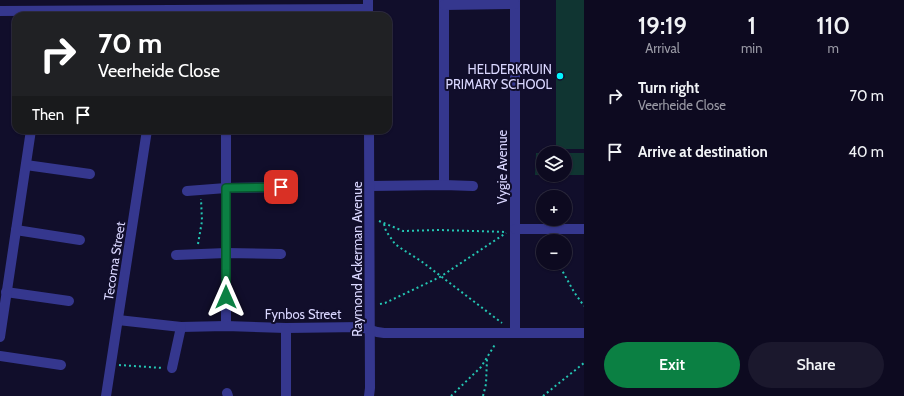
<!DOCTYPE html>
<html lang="en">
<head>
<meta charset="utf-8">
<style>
	:root { --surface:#0d0a20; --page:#1b182d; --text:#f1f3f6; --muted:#9a9aa5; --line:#2d2b3e; --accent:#0b8043 }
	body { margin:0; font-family:Cabin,sans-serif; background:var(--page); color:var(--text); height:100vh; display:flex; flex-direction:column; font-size:15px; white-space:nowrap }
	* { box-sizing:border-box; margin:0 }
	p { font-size:13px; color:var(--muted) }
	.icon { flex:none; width:22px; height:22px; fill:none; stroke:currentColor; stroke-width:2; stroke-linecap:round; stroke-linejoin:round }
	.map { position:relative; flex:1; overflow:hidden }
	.side { display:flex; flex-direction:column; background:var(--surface); width:320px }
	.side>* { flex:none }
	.guide { position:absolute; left:12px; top:12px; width:380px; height:122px; border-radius:12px; box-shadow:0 1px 3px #0004,0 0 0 1px var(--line); background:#202124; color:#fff; overflow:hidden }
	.tools { position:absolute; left:536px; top:146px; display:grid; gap:8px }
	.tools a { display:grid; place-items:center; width:36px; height:36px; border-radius:50%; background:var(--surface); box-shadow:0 1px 3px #0004,0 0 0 1px var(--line); font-size:20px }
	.pin { position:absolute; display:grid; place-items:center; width:34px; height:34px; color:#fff; margin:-17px; border-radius:8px; box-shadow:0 2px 6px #0006 }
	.me { position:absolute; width:44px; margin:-22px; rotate:0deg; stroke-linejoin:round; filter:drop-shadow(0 0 3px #0008) }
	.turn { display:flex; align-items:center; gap:14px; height:84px; padding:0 20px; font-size:18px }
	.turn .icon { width:52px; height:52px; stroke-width:2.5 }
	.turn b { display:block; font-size:28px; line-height:34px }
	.then { display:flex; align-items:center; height:38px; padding:0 20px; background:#0003; gap:8px; font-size:15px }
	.eta { display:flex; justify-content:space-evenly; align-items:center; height:68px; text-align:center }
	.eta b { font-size:24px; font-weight:600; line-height:28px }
	.primary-button { display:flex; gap:8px; margin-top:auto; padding:8px 20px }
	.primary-button a { flex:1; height:46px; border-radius:24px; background:var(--accent); color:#fff; font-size:16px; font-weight:600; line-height:46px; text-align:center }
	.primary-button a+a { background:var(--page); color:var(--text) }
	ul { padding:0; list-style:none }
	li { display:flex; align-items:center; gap:12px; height:56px; padding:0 20px }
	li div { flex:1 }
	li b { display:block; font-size:15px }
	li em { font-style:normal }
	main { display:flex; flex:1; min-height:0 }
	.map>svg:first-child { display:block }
	.green { fill:#103532 }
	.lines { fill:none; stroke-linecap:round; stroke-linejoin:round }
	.path { stroke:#24c6b3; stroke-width:2; stroke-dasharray:2 3; stroke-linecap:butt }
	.minor { stroke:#35378e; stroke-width:10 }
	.route-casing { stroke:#07532c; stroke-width:10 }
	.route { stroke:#0b8043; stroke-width:7 }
	.poi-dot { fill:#03f5ff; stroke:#110e2b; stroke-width:1.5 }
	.labels { text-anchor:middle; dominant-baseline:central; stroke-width:4; stroke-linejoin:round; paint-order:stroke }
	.poi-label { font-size:13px; fill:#dad7ff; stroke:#110e2b; text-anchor:end }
	.street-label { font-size:13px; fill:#dad7ff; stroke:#110e2b }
</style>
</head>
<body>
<main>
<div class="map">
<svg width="584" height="396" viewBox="0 0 584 396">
	<rect width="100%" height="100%" fill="#110e2b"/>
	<g class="green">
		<rect x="556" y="0" width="28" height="149"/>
		<path d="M536,153H584V175H565V153H543V175H535Z"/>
	</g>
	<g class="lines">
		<g class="path">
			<path d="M379,221L403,231L439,230L507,232"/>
			<path d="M384,224L386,231L395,244L402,249L421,261L502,323"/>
			<path d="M198,244L202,221L201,199"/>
			<path d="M558,263L574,292L584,306"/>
			<path d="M380,304L385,303L440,277L506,233"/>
			<path d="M119,365L163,368"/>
			<path d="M451,396L481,367L496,343"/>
			<path d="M483,396L486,384L487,359"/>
			<path d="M543,396L584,363"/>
		</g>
		<g class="minor">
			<path d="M368,0V16"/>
			<path d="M444,0V185"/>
			<path d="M515,0V333"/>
			<path d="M444,5L515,4"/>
			<path d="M0,11L368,9"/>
			<path d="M226,130V326"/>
			<path d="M26,165L90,174"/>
			<path d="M370,186L444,185L473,186"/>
			<path d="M187,191L226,188L281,187"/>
			<path d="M515,229H584"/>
			<path d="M16,230L80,240"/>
			<path d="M176,255L226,253L281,254"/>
			<path d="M6,292L69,301"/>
			<path d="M118,320L181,327L226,326L286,328L361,327L377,332L384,333H584"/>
			<path d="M286,328V396"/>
			<path d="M0,337L31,130"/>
			<path d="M0,356L61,365"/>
			<path d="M172,368L181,327"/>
			<path d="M227,393L228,396"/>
			<path d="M106,396L147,130"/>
			<path d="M369,396L370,388L369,130"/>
		</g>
	</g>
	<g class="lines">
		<g class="route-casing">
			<path id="route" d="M226,297V188L281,187"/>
		</g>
		<use href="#route" class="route"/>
	</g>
	<circle class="poi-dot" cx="560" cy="76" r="4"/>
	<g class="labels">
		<g class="poi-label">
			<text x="552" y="69">HELDERKRUIN<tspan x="552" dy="15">PRIMARY SCHOOL</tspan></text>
		</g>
		<g class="street-label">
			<text transform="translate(502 167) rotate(-90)">Vygie Avenue</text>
			<text transform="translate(357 259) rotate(-90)">Raymond Ackerman Avenue</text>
			<text transform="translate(114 261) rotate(-81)">Tecoma Street</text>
			<text x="303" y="314">Fynbos Street</text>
		</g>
	</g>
</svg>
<div class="tools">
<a><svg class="icon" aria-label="layers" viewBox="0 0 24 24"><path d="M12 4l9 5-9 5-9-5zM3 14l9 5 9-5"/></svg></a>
<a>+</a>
<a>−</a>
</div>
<div class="pin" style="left:281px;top:187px;background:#d93025"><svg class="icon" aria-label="arrive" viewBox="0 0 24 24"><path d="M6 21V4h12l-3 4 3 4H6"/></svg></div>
<svg class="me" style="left:226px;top:297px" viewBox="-20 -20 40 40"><path d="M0-17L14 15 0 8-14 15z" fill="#0b8043" stroke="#fff" stroke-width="4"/></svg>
<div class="guide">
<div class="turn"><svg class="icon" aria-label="right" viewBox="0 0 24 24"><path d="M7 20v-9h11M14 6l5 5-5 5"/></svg><div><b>70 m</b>Veerheide Close</div></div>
<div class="then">Then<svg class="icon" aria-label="arrive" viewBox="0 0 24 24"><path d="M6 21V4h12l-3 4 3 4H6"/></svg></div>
</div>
</div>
<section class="side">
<div class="eta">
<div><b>19:19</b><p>Arrival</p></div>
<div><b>1</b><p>min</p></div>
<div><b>110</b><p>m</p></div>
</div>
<ul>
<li><svg class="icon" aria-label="right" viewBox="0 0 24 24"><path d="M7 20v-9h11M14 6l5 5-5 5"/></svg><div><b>Turn right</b><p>Veerheide Close</p></div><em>70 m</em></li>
<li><svg class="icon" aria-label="arrive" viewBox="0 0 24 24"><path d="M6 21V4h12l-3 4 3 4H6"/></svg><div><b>Arrive at destination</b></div><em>40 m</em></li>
</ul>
<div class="primary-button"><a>Exit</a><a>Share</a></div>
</section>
</main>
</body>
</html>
